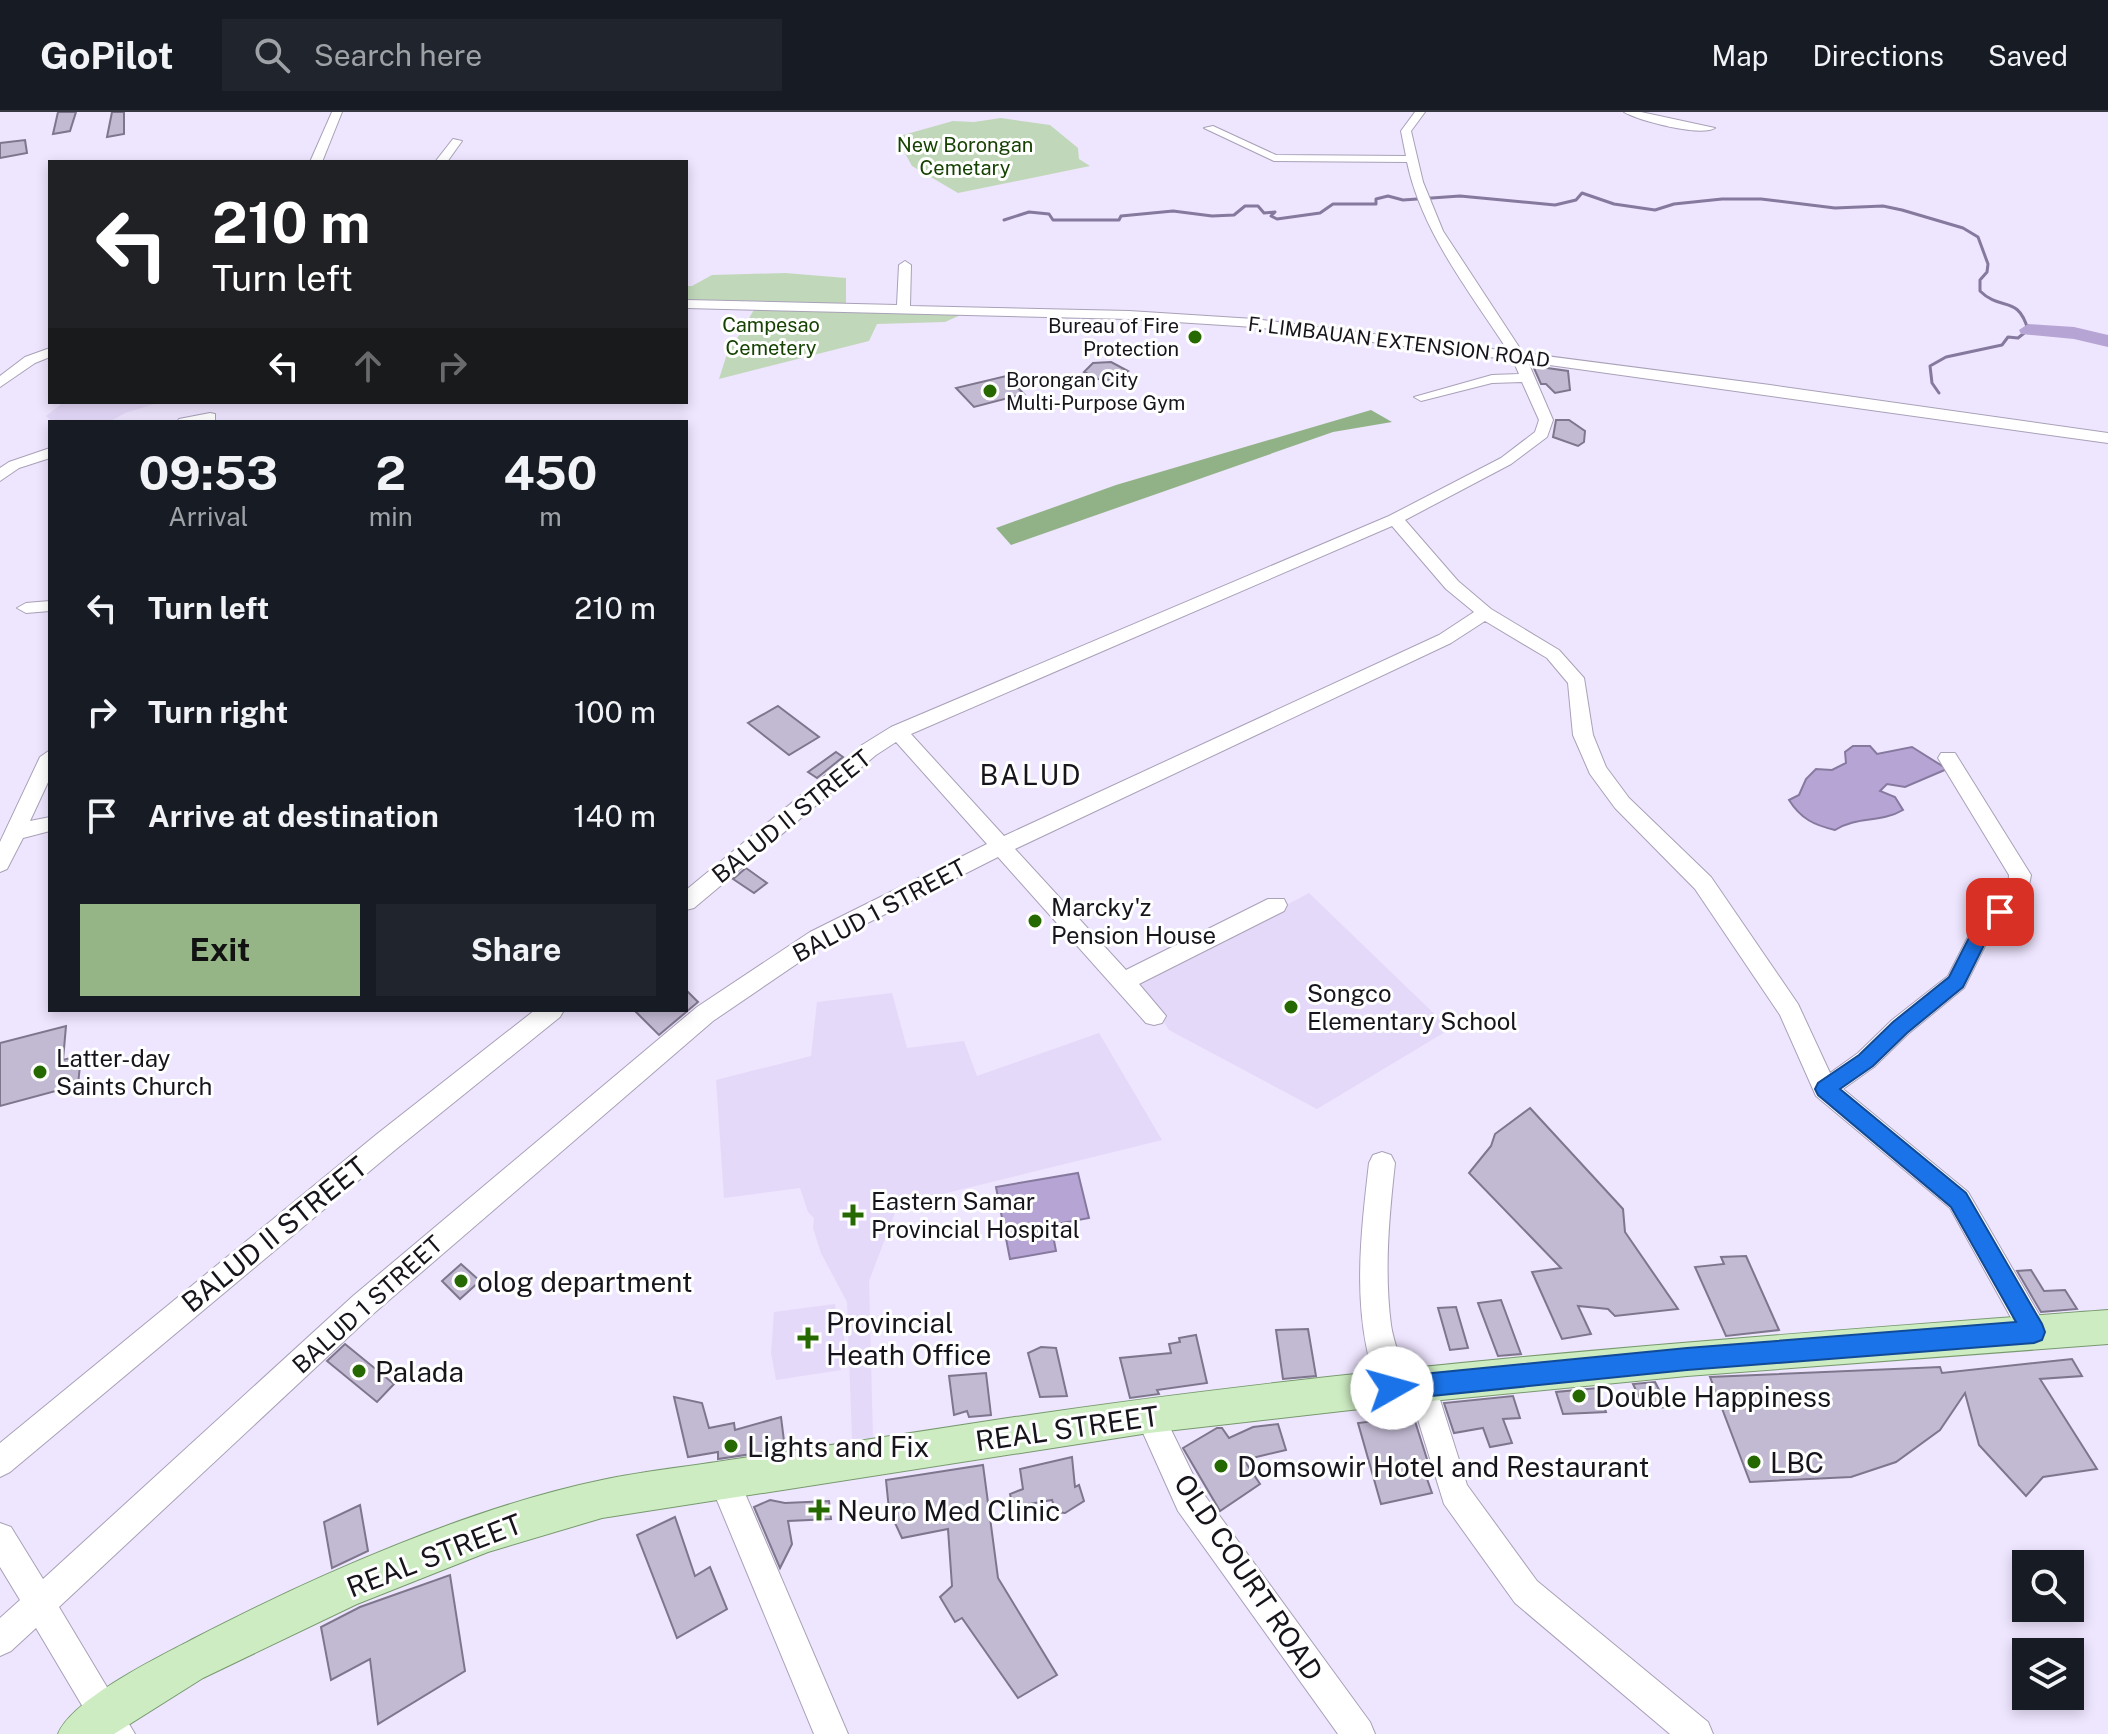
<!DOCTYPE html>
<html lang="en">
<head>
<meta charset="utf-8">
<style>
	:root { --surface:#171b24; --page:#20242c; --text:#f1f3f6; --muted:#9ea1a6; --line:#363941; --accent:#95b587 }
	body { margin:0; font-family:"Public Sans",sans-serif; background:var(--page); color:var(--text); height:100vh; display:flex; flex-direction:column; font-size:30px; white-space:nowrap }
	* { box-sizing:border-box; margin:0 }
	p { font-size:26px; color:var(--muted) }
	.icon { flex:none; width:44px; height:44px; fill:none; stroke:currentColor; stroke-width:2; stroke-linecap:round; stroke-linejoin:round }
	.map { position:relative; flex:1; overflow:hidden }
	.drawer { position:absolute; left:48px; top:308px; width:640px; height:592px; display:flex; flex-direction:column; background:var(--surface); border-radius:0px; box-shadow:0 4px 12px #0003 }
	.drawer>* { flex:none }
	.guide { position:absolute; left:48px; top:48px; width:640px; height:244px; border-radius:0px; box-shadow:0 4px 12px #0003; background:#202124; color:#fff; overflow:hidden }
	.tools { position:absolute; left:2012px; top:1438px; display:grid; gap:16px }
	.tools a { display:grid; place-items:center; width:72px; height:72px; border-radius:0px; background:var(--surface); box-shadow:0 4px 12px #0003; font-size:40px }
	.pin { position:absolute; display:grid; place-items:center; width:68px; height:68px; color:#fff; margin:-34px; border-radius:16px; box-shadow:0 4px 12px #0006 }
	.me { position:absolute; width:88px; margin:-44px; rotate:83deg; stroke-linejoin:round; filter:drop-shadow(0 0 6px #0008) }
	.turn { display:flex; align-items:center; gap:28px; height:168px; padding:0 32px; font-size:36px }
	.turn .icon { width:104px; height:104px; stroke-width:2.5 }
	.turn b { display:block; font-size:56px; line-height:68px }
	.lanes { display:flex; align-items:center; height:76px; padding:0 32px; background:#0003; justify-content:center; gap:40px; direction:ltr }
	.lanes .off { opacity:.35 }
	.eta { display:flex; justify-content:space-evenly; align-items:center; height:136px; text-align:center }
	.eta b { font-size:48px; font-weight:700; line-height:56px }
	.button { display:flex; gap:16px; margin-top:auto; padding:16px 32px }
	.button a { flex:1; height:92px; border-radius:0px; background:var(--accent); color:#111; font-size:32px; font-weight:700; line-height:92px; text-align:center }
	.button a+a { background:var(--page); color:var(--text) }
	ul { padding:0; list-style:none }
	li { display:flex; align-items:center; gap:24px; height:104px; padding:0 32px }
	li div { flex:1 }
	li b { display:block; font-size:30px }
	li em { font-style:normal }
	header { display:flex; align-items:center; gap:48px; box-sizing:border-box; height:112px; padding:0 40px; background:var(--surface); border-bottom:2px solid var(--line) }
	header strong { font-size:38px }
	nav { display:flex; gap:44px; margin-inline-start:auto; font-size:28px }
	.search { width:560px; height:72px; background:var(--page); display:flex; align-items:center; gap:20px; box-sizing:border-box; padding:0 28px; border-radius:0px; color:var(--muted); font-size:30px }
	.map>svg:first-child { display:block }
	.built { fill:#e5d9f9 }
	.green { fill:#c0d8b9 }
	.forest { fill:#91b287 }
	.water { fill:#b6a4d5; stroke:#86799e; stroke-width:2 }
	.lines { fill:none; stroke-linecap:round; stroke-linejoin:round }
	.stream { stroke:#86799e; stroke-width:3 }
	.river { fill:#b6a4d5; fill-rule:evenodd }
	.building { fill:#c2bad2; stroke:#7e768c; stroke-width:2 }
	.minor-casing { stroke:#a9a1b8; stroke-width:2 }
	.major-casing { stroke:#77996e; stroke-width:2 }
	.minor { fill:#fff; fill-rule:evenodd }
	.major { fill:#cdecc2; fill-rule:evenodd }
	.route { fill:#1a73e8; stroke:#114b97; stroke-width:2 }
	.poi-dot { fill:#256900; stroke:#fff; stroke-width:3 }
	.labels { text-anchor:middle; dominant-baseline:central; stroke-width:6; stroke-linejoin:round; paint-order:stroke }
	.far-park-label { font-size:20px; fill:#164203; stroke:#fff }
	.far-poi-label { font-size:20px; fill:#17141c; stroke:#fff; text-anchor:end }
	.far-street-label { font-size:20px; fill:#17141c; stroke:#fff }
	.street-label { font-size:24px; fill:#17141c; stroke:#fff }
	.poi-label { font-size:24px; fill:#17141c; stroke:#fff; text-anchor:start }
	.quarter-label { font-size:28px; letter-spacing:2px; fill:#17141c; stroke:#fff }
	.near-street-label { font-size:28px; fill:#17141c; stroke:#fff }
	.near-poi-label { font-size:28px; fill:#17141c; stroke:#fff; text-anchor:start }
</style>
</head>
<body>
<header>
<strong>GoPilot</strong>
<div class="search"><svg class="icon" aria-label="search" viewBox="0 0 24 24"><circle cx="10" cy="10" r="6"/><path d="M15 15l6 6"/></svg>Search here</div>
<nav><a>Map</a><a>Directions</a><a>Saved</a></nav>
</header>
<div class="map">
<svg width="2108" height="1622" viewBox="0 0 2108 1622">
	<rect width="100%" height="100%" fill="#eee5fe"/>
	<g class="built">
		<path d="M64,290H161L125,301L109,310H53L46,304Z"/>
		<path d="M1309,781L1450,917L1317,997L1169,918L1140,872Z"/>
		<path d="M892,881L907,936L964,929L977,964L1099,921L1162,1028L898,1093L869,1169L873,1326L852,1327L847,1190L821,1141L813,1116L814,1106L808,1100L800,1076L724,1086L716,968L811,944L817,890Z"/>
		<path d="M835,1192L836,1210L843,1213L845,1239L838,1241L841,1258L776,1268L771,1241L774,1200Z"/>
	</g>
	<g class="green">
		<path d="M1001,6L1050,13L1078,36L1079,47L1090,54L958,81L912,54L896,25L953,9L974,10Z"/>
		<path d="M785,161L846,166V197L686,191V174H692L712,163Z"/>
		<path d="M755,196L963,202L945,210L877,212L869,229L719,267L726,245Z"/>
	</g>
	<path class="forest" d="M1371,298L1392,310L1333,320L1011,433L996,416L1116,373Z"/>
	<g class="water">
		<path d="M1853,634H1870L1877,642L1912,635L1947,657L1905,675L1887,672L1880,679L1895,685L1903,698C1881,711 1856,704 1835,718C1814,713 1801,707 1789,688L1799,683L1806,667L1816,657L1832,658L1846,651L1845,640Z"/>
		<path d="M1078,1061L1089,1106L1051,1113L1056,1139L1010,1147L996,1075Z"/>
	</g>
	<g class="lines">
		<path class="stream" d="M1004,108L1029,100L1049,102L1053,108H1119L1121,104L1173,99L1212,104L1234,103L1245,94H1258L1264,101L1275,100L1271,104L1277,107L1320,101L1333,92H1376V87L1388,84L1403,88L1460,84L1555,93L1576,88L1582,81L1614,92L1655,98L1674,92L1722,87H1761L1835,96L1883,94L1902,98L1963,116L1978,125L1988,152L1987,160L1980,168V179C2001,200 2018,182 2028,218L2018,226L2008,225L2002,233L1946,245L1930,254L1932,271L1939,281"/>
		<path class="river" d="M2028,212L2074,215L2108,223V235L2074,227L2021,222L2019,218Z"/>
	</g>
	<g class="building">
		<path d="M58,0H76L70,19L53,22Z"/>
		<path d="M112,0H124V22L107,25Z"/>
		<path d="M25,28L27,41L0,46V31Z"/>
		<path d="M1111,250L1128,259L1111,268L1098,267L1084,260L1093,251Z"/>
		<path d="M1533,254L1568,259L1570,278L1555,281L1546,272H1541Z"/>
		<path d="M1006,264L1024,282L974,295L956,276Z"/>
		<path d="M1556,308H1569L1585,319L1584,330L1578,334L1553,325Z"/>
		<path d="M778,594L819,625L789,643L748,611Z"/>
		<path d="M836,640L843,645L817,666L808,660Z"/>
		<path d="M746,756L767,771L754,781L733,767Z"/>
		<path d="M686,878L698,890L659,923L634,898H686Z"/>
		<path d="M66,914L63,948L81,943L78,973L0,994V931Z"/>
		<path d="M1530,996L1623,1097L1625,1120L1678,1197L1615,1204L1608,1197L1578,1194L1591,1222L1562,1227L1532,1160L1561,1156L1469,1061L1491,1034L1495,1022Z"/>
		<path d="M1746,1144L1779,1218L1726,1224L1695,1155L1724,1152L1721,1145Z"/>
		<path d="M461,1152L480,1169L460,1187L442,1169Z"/>
		<path d="M2031,1158L2044,1179L2065,1178L2077,1197L2041,1200L2017,1159Z"/>
		<path d="M1501,1188L1521,1242L1498,1244L1478,1191Z"/>
		<path d="M1456,1195L1468,1236L1450,1238L1438,1196Z"/>
		<path d="M1308,1217L1316,1264L1283,1267L1276,1218Z"/>
		<path d="M1196,1223L1207,1271L1157,1278L1159,1282L1130,1286L1120,1246L1171,1241L1169,1232L1180,1230L1179,1226Z"/>
		<path d="M345,1232L394,1272L377,1290L327,1249Z"/>
		<path d="M1041,1235L1056,1236L1067,1284L1040,1285L1028,1241Z"/>
		<path d="M2072,1247L2082,1264L2040,1267L2097,1357L2043,1365L2026,1384L1979,1333L1965,1281L1940,1318L1896,1350L1851,1365L1750,1370L1710,1265L1940,1255L1942,1261Z"/>
		<path d="M986,1261L991,1303L969,1305L967,1299L954,1303L949,1264Z"/>
		<path d="M1655,1270L1668,1295L1645,1297L1633,1272Z"/>
		<path d="M1598,1276L1606,1300L1563,1302L1556,1280Z"/>
		<path d="M1513,1284L1520,1306L1503,1307L1512,1331L1490,1335L1483,1316L1454,1321L1444,1291Z"/>
		<path d="M674,1285L702,1291L709,1316L734,1311L735,1318L781,1305L785,1337L718,1347V1340L688,1345Z"/>
		<path d="M1414,1306L1432,1363L1426,1364L1432,1381L1381,1392L1358,1311L1383,1308L1384,1312Z"/>
		<path d="M1278,1312L1286,1338L1244,1348L1260,1372L1220,1399L1183,1336L1217,1316H1222L1229,1326L1253,1315Z"/>
		<path d="M1072,1345L1075,1375L1079,1373L1084,1389L1065,1401L1056,1400L1052,1388L1013,1395L1010,1382L1023,1377L1020,1357Z"/>
		<path d="M983,1353L998,1466L1057,1563L1018,1586L962,1506L955,1510L940,1485L952,1474L948,1417L902,1426L889,1398L886,1368Z"/>
		<path d="M770,1388L785,1391L829,1389L831,1407L788,1409L792,1432L780,1456L754,1395Z"/>
		<path d="M360,1393L368,1439L332,1456L324,1410Z"/>
		<path d="M675,1405L695,1464L710,1455L727,1497L677,1526L637,1423Z"/>
		<path d="M450,1463L465,1559L378,1612L370,1547L331,1568L321,1515L360,1495Z"/>
	</g>
	<g class="lines">
		<g class="minor-casing">
			<g id="minor">
				<path d="M332,0H342L322,50H310Z"/>
				<path d="M1415,0H1425L1411,19L1423,70L1443,119L1523,241L1770,273L2108,321V331L1528,250L1553,308L1547,325L1511,352L1405,408L1458,469L1491,497L1559,538L1584,566L1593,623L1606,655L1629,686L1711,765L1798,892L1830,961L1858,941L1892,908L1948,864L1975,811L2008,780L2009,763L1938,646L1941,641H1955L2031,763L2026,789L1991,822L1964,876L1908,922L1874,955L1843,977L1968,1080L2044,1211L2048,1220L2044,1229L2034,1233L2024,1229L1950,1096L1816,984L1780,903L1695,777L1615,696L1590,662L1573,623L1568,571L1547,546L1485,509L1451,531L1015,737L1126,858L1268,787H1284L1287,793L1284,799L1139,872L1166,904L1162,911L1154,913L1146,911L998,745L826,832L713,909L373,1202L59,1495L135,1622H99L36,1516L11,1539L0,1544V1506L20,1488L0,1455V1411L11,1415L43,1467L353,1184L697,895L810,820L987,732L896,630L876,643L694,796L686,798V778L862,633L891,615L1389,404L1501,346L1535,320L1539,308L1522,270L1492,271L1421,289L1414,285L1492,263L1519,262L1513,248L1254,215L1129,207L686,196V188L897,193L899,153L905,149L911,153L910,194L1129,199L1254,207L1508,239C1470,180 1422,121 1407,50L1274,49L1204,16L1213,14L1276,43L1406,44L1401,19ZM1392,414L1446,477L1474,500L1439,523L1004,724L911,622Z"/>
				<path d="M1624,0H1641L1715,16C1701,25 1639,9 1624,0Z"/>
				<path d="M453,27L462,29L447,50H435Z"/>
				<path d="M50,236V245L35,251L0,275V264L25,245Z"/>
				<path d="M210,301L215,302V308L177,310L179,307Z"/>
				<path d="M50,336V346L19,356L0,369V356L9,350Z"/>
				<path d="M50,489V499L26,501L17,496L26,491Z"/>
				<path d="M50,638V666L30,709L50,705V719L23,726L7,757L0,760V730L40,645Z"/>
				<path d="M535,898H564L560,905L395,1038L10,1360L0,1365V1331L377,1022Z"/>
				<path d="M1382,1040L1391,1043L1395,1051C1389,1105 1384,1159 1391,1213C1394,1235 1410,1266 1402,1286L1392,1290L1382,1286C1350,1211 1360,1129 1369,1051L1373,1043Z"/>
				<path d="M1421,1258L1431,1262L1435,1272L1467,1373L1537,1469L1708,1610L1713,1622H1670L1515,1491L1444,1392L1407,1272L1411,1262Z"/>
				<path d="M1149,1289L1159,1293L1200,1377L1370,1610L1375,1622H1338L1178,1399L1135,1303L1139,1293Z"/>
				<path d="M724,1354L735,1358L848,1622H814L709,1369L713,1358Z"/>
			</g>
		</g>
		<g class="major-casing">
			<path id="major" d="M2108,1198V1232L1687,1264L1421,1290L1149,1321L602,1406L488,1440L357,1492L203,1566L114,1622H58C72,1587 160,1544 195,1526C314,1464 471,1395 602,1368C644,1359 687,1355 729,1348C813,1336 898,1323 982,1310C1356,1253 1732,1226 2108,1198Z"/>
		</g>
		<use href="#minor" class="minor"/>
		<use href="#major" class="major"/>
	</g>
	<path class="route" d="M2000,793L2009,800L1990,821L1963,875L1907,921L1873,954L1840,977L1966,1081L2042,1212L2045,1220L2042,1228L2034,1231L1687,1258L1392,1288L1384,1284L1380,1276L1384,1268L1392,1265L1687,1236L2016,1210L1951,1095L1818,983L1815,977L1818,971L1859,943L1893,910L1949,865L1976,812Z"/>
	<g class="poi-dot">
		<circle cx="1195" cy="225" r="8"/>
		<circle cx="990" cy="279" r="8"/>
		<circle cx="1035" cy="809" r="8"/>
		<circle cx="1291" cy="895" r="8"/>
		<circle cx="40" cy="960" r="8"/>
		<path d="M849 1091h8v8h8v8h-8v8h-8v-8h-8v-8h8z"/>
		<circle cx="461" cy="1169" r="8"/>
		<path d="M804 1214h8v8h8v8h-8v8h-8v-8h-8v-8h8z"/>
		<circle cx="359" cy="1259" r="8"/>
		<circle cx="1579" cy="1284" r="8"/>
		<circle cx="731" cy="1334" r="8"/>
		<circle cx="1754" cy="1350" r="8"/>
		<circle cx="1221" cy="1354" r="8"/>
		<path d="M815 1386h8v8h8v8h-8v8h-8v-8h-8v-8h8z"/>
	</g>
	<g class="labels">
		<g class="far-park-label">
			<text x="965" y="33">New Borongan<tspan x="965" dy="23">Cemetary</tspan></text>
			<text x="771" y="213">Campesao<tspan x="771" dy="23">Cemetery</tspan></text>
		</g>
		<g class="far-poi-label">
			<text x="1179" y="214">Bureau of Fire<tspan x="1179" dy="23">Protection</tspan></text>
			<text x="1006" y="268" text-anchor="start">Borongan City<tspan x="1006" dy="23">Multi-Purpose Gym</tspan></text>
		</g>
		<g class="far-street-label">
			<text transform="translate(1399 230) rotate(7)">F. LIMBAUAN EXTENSION ROAD</text>
		</g>
		<g class="street-label">
			<text transform="translate(791 704) rotate(-39)">BALUD II STREET</text>
			<text transform="translate(879 798) rotate(-28)">BALUD 1 STREET</text>
			<text transform="translate(367 1192) rotate(-42)">BALUD 1 STREET</text>
		</g>
		<g class="poi-label">
			<text x="1051" y="795">Marcky'z<tspan x="1051" dy="28">Pension House</tspan></text>
			<text x="1307" y="881">Songco<tspan x="1307" dy="28">Elementary School</tspan></text>
			<text x="56" y="946">Latter-day<tspan x="56" dy="28">Saints Church</tspan></text>
			<text x="871" y="1089">Eastern Samar<tspan x="871" dy="28">Provincial Hospital</tspan></text>
		</g>
		<g class="quarter-label">
			<text x="1031" y="662">BALUD</text>
		</g>
		<g class="near-street-label">
			<text transform="translate(274 1122) rotate(-39)">BALUD II STREET</text>
			<text transform="translate(1067 1316) rotate(-8)">REAL STREET</text>
			<text transform="translate(434 1443) rotate(-21)">REAL STREET</text>
			<text transform="translate(1249 1465) rotate(56)">OLD COURT ROAD</text>
		</g>
		<g class="near-poi-label">
			<text x="477" y="1169">olog department</text>
			<text x="826" y="1210">Provincial<tspan x="826" dy="32">Heath Office</tspan></text>
			<text x="375" y="1259">Palada</text>
			<text x="1595" y="1284">Double Happiness</text>
			<text x="747" y="1334">Lights and Fix</text>
			<text x="1770" y="1350">LBC</text>
			<text x="1237" y="1354">Domsowir Hotel and Restaurant</text>
			<text x="837" y="1398">Neuro Med Clinic</text>
		</g>
	</g>
</svg>
<div class="tools">
<a><svg class="icon" aria-label="search" viewBox="0 0 24 24"><circle cx="10" cy="10" r="6"/><path d="M15 15l6 6"/></svg></a>
<a><svg class="icon" aria-label="layers" viewBox="0 0 24 24"><path d="M12 4l9 5-9 5-9-5zM3 14l9 5 9-5"/></svg></a>
</div>
<div class="pin" style="left:2000px;top:800px;background:#d93025"><svg class="icon" aria-label="arrive" viewBox="0 0 24 24"><path d="M6 21V4h12l-3 4 3 4H6"/></svg></div>
<svg class="me" style="left:1392px;top:1276px" viewBox="-20 -20 40 40"><circle r="19" fill="#fff"/><path d="M0-13L10 11 0 6-10 11z" fill="#1a73e8"/></svg>
<div class="guide">
<div class="turn"><svg class="icon" aria-label="left" viewBox="0 0 24 24"><path d="M17 20v-9H6M10 6l-5 5 5 5"/></svg><div><b>210 m</b>Turn left</div></div>
<div class="lanes"><svg class="icon" aria-label="left" viewBox="0 0 24 24"><path d="M17 20v-9H6M10 6l-5 5 5 5"/></svg><svg class="icon off" aria-label="ahead" viewBox="0 0 24 24"><path d="M12 20V5M6 11l6-6 6 6"/></svg><svg class="icon off" aria-label="right" viewBox="0 0 24 24"><path d="M7 20v-9h11M14 6l5 5-5 5"/></svg></div>
</div>
<section class="drawer">
<div class="eta">
<div><b>09:53</b><p>Arrival</p></div>
<div><b>2</b><p>min</p></div>
<div><b>450</b><p>m</p></div>
</div>
<ul>
<li><svg class="icon" aria-label="left" viewBox="0 0 24 24"><path d="M17 20v-9H6M10 6l-5 5 5 5"/></svg><div><b>Turn left</b></div><em>210 m</em></li>
<li><svg class="icon" aria-label="right" viewBox="0 0 24 24"><path d="M7 20v-9h11M14 6l5 5-5 5"/></svg><div><b>Turn right</b></div><em>100 m</em></li>
<li><svg class="icon" aria-label="arrive" viewBox="0 0 24 24"><path d="M6 21V4h12l-3 4 3 4H6"/></svg><div><b>Arrive at destination</b></div><em>140 m</em></li>
</ul>
<div class="button"><a>Exit</a><a>Share</a></div>
</section>
</div>
</body>
</html>
